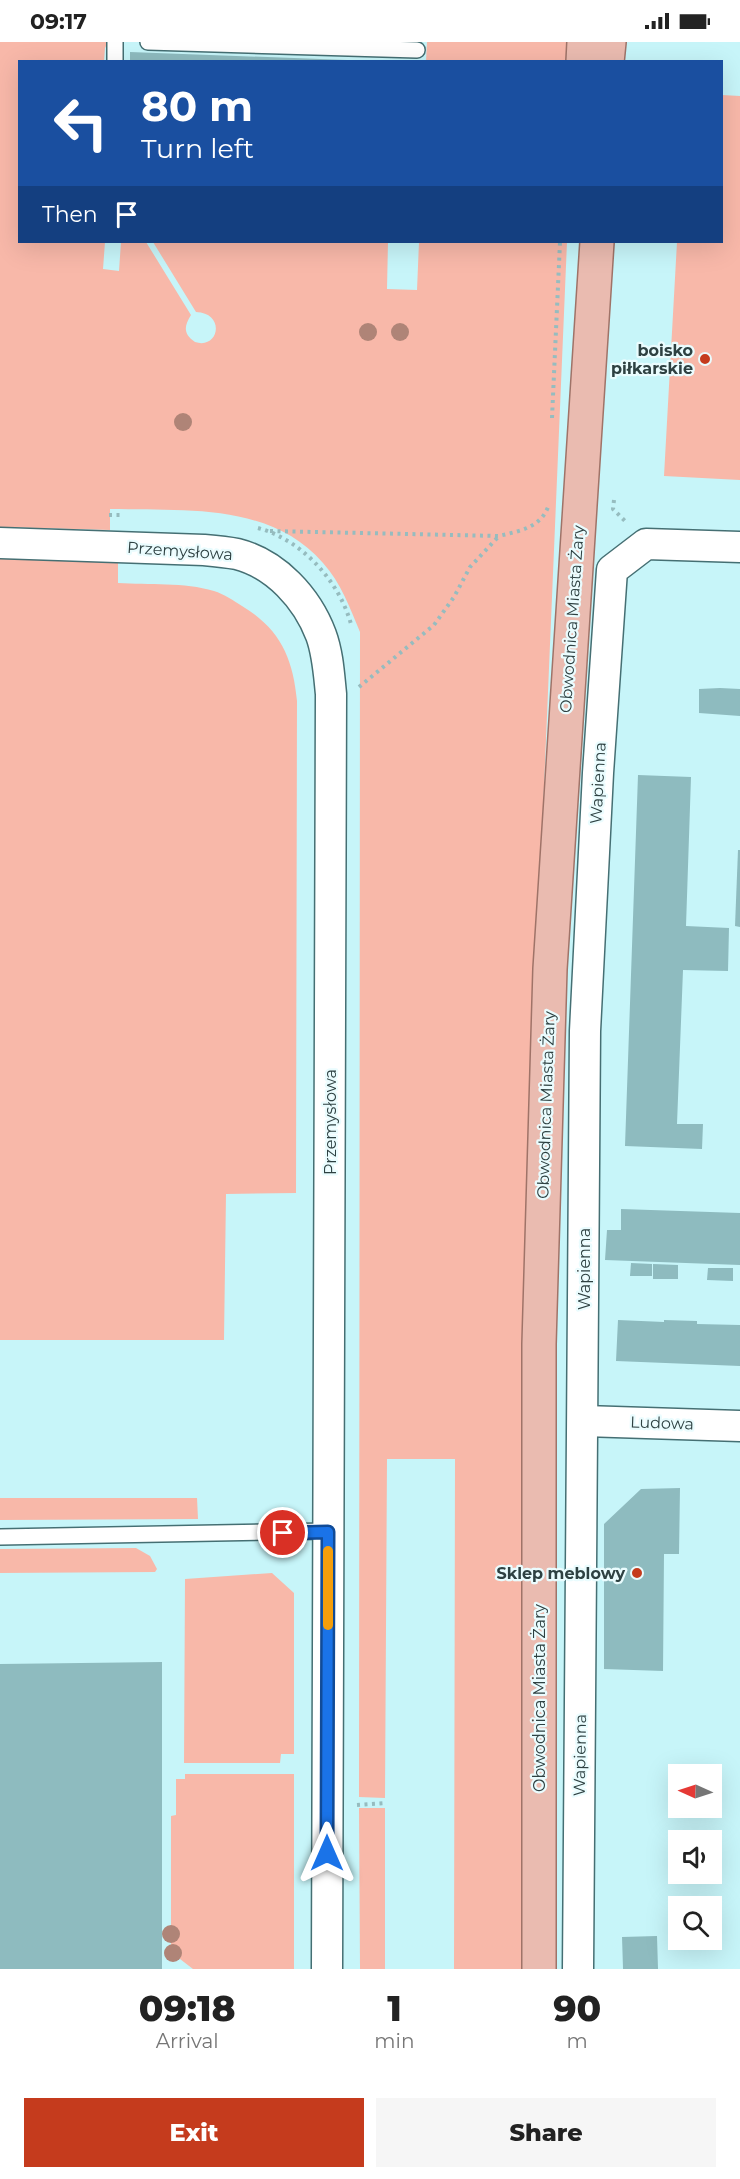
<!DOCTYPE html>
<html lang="en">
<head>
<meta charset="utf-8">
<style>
	:root { --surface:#fff; --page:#f6f6f6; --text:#222; --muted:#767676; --accent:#c53b1d }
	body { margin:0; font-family:Montserrat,sans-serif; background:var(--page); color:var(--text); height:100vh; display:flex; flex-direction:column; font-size:22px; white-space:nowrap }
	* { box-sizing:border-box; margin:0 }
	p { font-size:20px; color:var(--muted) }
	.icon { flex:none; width:33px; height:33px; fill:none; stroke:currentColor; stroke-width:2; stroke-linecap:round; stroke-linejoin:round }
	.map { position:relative; height:1927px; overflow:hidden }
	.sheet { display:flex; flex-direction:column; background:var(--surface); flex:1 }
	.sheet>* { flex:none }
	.hud { position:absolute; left:18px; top:18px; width:705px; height:183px; border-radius:0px; box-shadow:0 6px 24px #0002; background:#1a4fa0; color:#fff; overflow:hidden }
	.needle { width:39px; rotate:273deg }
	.fabs { position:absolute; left:668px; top:1722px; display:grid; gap:12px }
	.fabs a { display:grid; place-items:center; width:54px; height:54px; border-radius:0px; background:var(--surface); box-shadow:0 6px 24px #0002; font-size:30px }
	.pin { position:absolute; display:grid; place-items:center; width:51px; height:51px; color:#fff; margin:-26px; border:3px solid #fff; border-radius:50%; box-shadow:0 2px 6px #0007 }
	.me { position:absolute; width:66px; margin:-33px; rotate:0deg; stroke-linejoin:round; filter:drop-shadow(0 0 4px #0008) }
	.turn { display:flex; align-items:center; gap:21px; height:126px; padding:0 24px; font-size:27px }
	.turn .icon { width:78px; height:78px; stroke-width:2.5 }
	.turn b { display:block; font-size:42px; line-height:51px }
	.then { display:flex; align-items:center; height:57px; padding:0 24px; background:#0003; gap:12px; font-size:22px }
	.eta { display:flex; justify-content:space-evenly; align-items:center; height:102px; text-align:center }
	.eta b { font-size:36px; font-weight:800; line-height:42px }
	.primary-button { display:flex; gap:12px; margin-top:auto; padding:12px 24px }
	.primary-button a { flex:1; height:69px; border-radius:0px; background:var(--accent); color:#fff; font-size:24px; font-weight:800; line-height:69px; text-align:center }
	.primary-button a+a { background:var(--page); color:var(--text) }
	.status { display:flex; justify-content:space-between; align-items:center; height:42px; padding:0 30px; background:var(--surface); direction:ltr }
	.status svg { height:16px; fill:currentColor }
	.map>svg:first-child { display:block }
	.green { fill:#f8b8a9 }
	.building { fill:#8ebbbf }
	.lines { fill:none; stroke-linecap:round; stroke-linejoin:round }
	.lane-casing { stroke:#456f73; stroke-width:18 }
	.street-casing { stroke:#456f73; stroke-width:33 }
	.primary-casing { stroke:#9f7368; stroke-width:36 }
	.path { stroke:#96bcbf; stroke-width:4; stroke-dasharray:3 4.5; stroke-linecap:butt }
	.lane { stroke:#fff; stroke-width:15 }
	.street { stroke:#fff; stroke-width:30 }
	.primary { stroke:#eabbb0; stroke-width:33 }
	.tree { fill:#af8477 }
	.route-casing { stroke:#114b97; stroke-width:15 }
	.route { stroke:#1a73e8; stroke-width:10 }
	.slow { stroke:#f59e0b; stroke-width:10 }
	.poi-dot { fill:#c53b1d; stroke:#eafcfe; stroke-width:2 }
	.labels { text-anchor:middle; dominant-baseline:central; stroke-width:4.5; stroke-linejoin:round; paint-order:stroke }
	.poi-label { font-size:16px; font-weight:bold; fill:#2e4142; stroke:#eafcfe; text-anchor:end }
	.street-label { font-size:16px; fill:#2e4142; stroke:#eafcfe }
</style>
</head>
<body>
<div class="status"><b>09:17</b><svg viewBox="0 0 49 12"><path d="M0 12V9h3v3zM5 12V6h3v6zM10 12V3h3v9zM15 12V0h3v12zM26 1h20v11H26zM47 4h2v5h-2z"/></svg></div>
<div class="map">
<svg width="740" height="1927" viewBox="0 0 740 1927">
	<rect width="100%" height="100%" fill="#c7f5f9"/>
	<g class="green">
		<path d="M0,0H108L105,6L104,19L20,20V200H105L103,227L119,229L121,200H146L191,273C184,284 183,292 195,300C219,308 226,271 196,270L153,200H388L387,247L417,248L419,200H567L527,1147L523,1410L524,1927H454L455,1417H387L385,1756L359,1755L360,590C350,566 341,541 323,521C270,460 183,469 110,467V488L0,485Z"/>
		<path d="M427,0H573V19L426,20Z"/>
		<path d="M722,53L740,54V438L664,434L677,200H722Z"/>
		<path d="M0,513L118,516V541C149,543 184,540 214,549C224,552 234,559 242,564C280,587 293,616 297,659L296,1151L226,1152L224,1298H0Z"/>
		<path d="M0,1456H197L198,1477L0,1478Z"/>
		<path d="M136,1506L150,1514L157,1527L155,1530L0,1531V1507Z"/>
		<path d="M272,1531L294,1551V1712H281L280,1721H184L185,1537Z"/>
		<path d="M185,1732H294V1927H193L180,1917L171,1916V1774L176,1773V1737H185Z"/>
		<path d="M359,1766H385V1927H360Z"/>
	</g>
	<g class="building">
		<path d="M130,10L347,18V20H130Z"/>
		<path d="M720,646L740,647V674L699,671V647Z"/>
		<path d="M638,733L691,735L686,884L729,886L728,929L683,928L677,1082H703L702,1107L625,1104Z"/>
		<path d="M738,808H740V885L735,884Z"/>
		<path d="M621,1167L740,1171V1223L605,1218L607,1188H621Z"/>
		<path d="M631,1221L652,1222V1234H630Z"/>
		<path d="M653,1222L678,1223V1237H653Z"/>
		<path d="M708,1226H733V1239L707,1238Z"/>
		<path d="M618,1278L664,1280V1278L697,1279V1282L740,1283V1324L616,1319Z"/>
		<path d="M680,1446L679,1512H664L663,1629L604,1627V1482L641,1447Z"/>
		<path d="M162,1620V1927H0V1622Z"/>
		<path d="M657,1894L658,1927H623L622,1895Z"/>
	</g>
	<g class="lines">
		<g class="lane-casing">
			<g id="lane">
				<path d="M148,0L417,8"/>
				<path d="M115,20V0"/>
				<path d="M0,1495L329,1489"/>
			</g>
		</g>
		<g class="street-casing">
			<g id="street">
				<path d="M0,501L204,508C215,509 226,510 237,512C276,522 307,556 321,593C328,612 329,633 331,652L327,1927"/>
				<path d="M584,1379L740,1384"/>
				<path d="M578,1927L585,989L598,731L612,528L646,502L740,505"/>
			</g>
		</g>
		<g class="primary-casing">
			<g id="primary">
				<path d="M583,20L584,0"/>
				<path d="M607,20L609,0"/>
				<path d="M539,1927V1302L550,927L597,200"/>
			</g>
		</g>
		<g class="path">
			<path d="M552,376L560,200"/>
			<path d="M614,458L613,467L627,481"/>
			<path d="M109,473H120"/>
			<path d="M258,486C302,498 339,539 351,582"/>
			<path d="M270,489L499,494C519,489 540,486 548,465"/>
			<path d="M359,645L434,583L454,555L470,525L499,494"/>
			<path d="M357,1763L386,1761"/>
		</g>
		<use href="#lane" class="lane"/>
		<use href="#street" class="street"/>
		<use href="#primary" class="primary"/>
	</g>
	<g class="tree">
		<circle cx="368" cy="290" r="9"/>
		<circle cx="400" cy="290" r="9"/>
		<circle cx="183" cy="380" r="9"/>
		<circle cx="171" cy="1892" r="9"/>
		<circle cx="173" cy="1911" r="9"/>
	</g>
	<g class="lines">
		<g class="route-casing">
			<path id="route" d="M283,1491L328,1490L327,1811"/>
		</g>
		<use href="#route" class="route"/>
		<path class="slow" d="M328,1583V1509"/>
	</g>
	<g class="poi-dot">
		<circle cx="705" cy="317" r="6"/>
		<circle cx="637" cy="1531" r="6"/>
	</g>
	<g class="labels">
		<g class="poi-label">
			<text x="693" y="308">boisko<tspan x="693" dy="18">piłkarskie</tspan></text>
			<text x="625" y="1531">Sklep meblowy</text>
		</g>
		<g class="street-label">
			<text transform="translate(180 509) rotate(4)">Przemysłowa</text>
			<text transform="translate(572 577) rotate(-86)">Obwodnica Miasta Żary</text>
			<text transform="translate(598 741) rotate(-87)">Wapienna</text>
			<text transform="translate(546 1063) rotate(-88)">Obwodnica Miasta Żary</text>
			<text transform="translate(330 1080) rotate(-90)">Przemysłowa</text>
			<text transform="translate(584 1227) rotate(-90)">Wapienna</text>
			<text transform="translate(662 1381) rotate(2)">Ludowa</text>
			<text transform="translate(539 1656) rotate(-90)">Obwodnica Miasta Żary</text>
			<text transform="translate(580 1713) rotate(-89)">Wapienna</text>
		</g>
	</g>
</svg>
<div class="fabs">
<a><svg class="needle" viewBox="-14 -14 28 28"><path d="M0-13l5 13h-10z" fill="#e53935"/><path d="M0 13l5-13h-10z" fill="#767676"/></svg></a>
<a><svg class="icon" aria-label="sound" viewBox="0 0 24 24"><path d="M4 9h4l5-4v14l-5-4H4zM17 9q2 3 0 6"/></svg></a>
<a><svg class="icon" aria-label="search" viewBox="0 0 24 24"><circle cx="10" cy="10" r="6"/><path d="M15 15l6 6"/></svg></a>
</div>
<div class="pin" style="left:283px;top:1491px;background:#d93025"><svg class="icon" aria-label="arrive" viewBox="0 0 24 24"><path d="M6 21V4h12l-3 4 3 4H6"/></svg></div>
<svg class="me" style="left:327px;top:1811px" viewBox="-20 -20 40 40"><path d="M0-17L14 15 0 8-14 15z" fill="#1a73e8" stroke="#fff" stroke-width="4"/></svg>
<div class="hud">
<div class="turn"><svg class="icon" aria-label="left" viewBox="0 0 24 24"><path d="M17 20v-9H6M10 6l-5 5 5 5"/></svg><div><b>80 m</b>Turn left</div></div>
<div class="then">Then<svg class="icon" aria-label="arrive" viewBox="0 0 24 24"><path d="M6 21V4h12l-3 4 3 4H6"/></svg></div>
</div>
</div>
<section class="sheet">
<div class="eta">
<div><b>09:18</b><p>Arrival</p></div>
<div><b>1</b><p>min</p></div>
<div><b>90</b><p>m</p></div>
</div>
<div class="primary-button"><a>Exit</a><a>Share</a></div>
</section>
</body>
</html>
